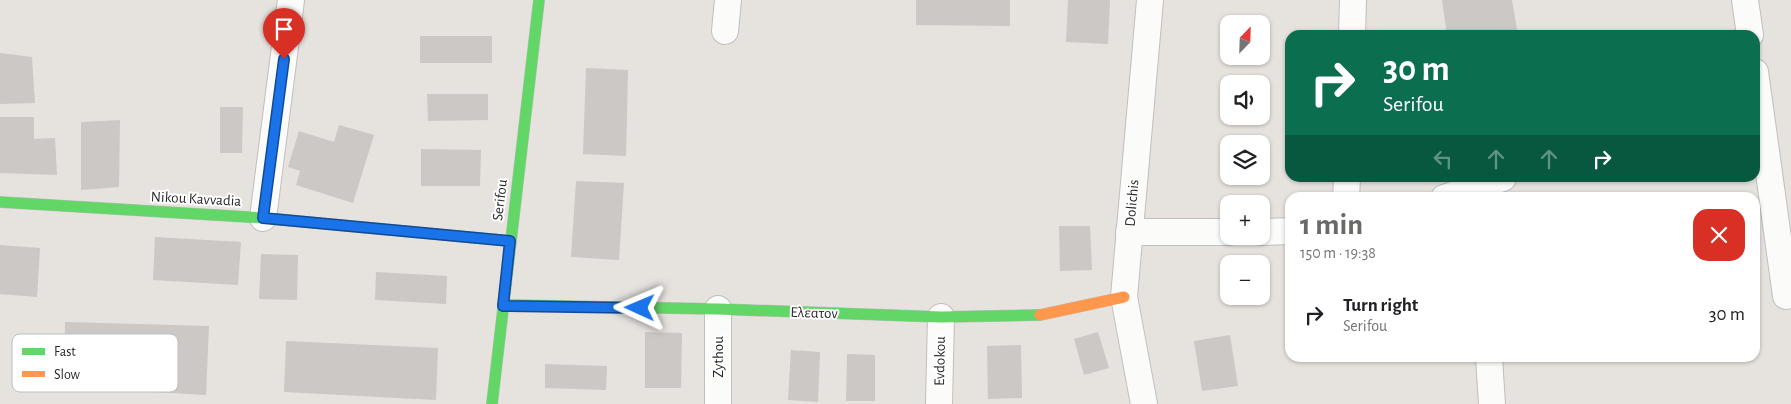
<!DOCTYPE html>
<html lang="en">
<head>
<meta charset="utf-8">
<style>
	:root { --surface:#fff; --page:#f6f6f6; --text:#202124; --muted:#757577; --accent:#6a6968 }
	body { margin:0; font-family:"Alegreya Sans",sans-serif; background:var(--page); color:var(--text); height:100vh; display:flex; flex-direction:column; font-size:19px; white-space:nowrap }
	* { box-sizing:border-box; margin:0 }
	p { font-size:16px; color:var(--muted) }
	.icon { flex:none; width:28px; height:28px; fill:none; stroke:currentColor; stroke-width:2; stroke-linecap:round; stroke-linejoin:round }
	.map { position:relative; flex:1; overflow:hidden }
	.details { position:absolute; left:1285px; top:192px; width:475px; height:170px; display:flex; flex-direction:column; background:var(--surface); border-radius:15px; box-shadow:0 1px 4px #0004 }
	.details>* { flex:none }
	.top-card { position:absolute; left:1285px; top:30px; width:475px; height:152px; border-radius:15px; box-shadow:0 1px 4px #0004; background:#0b6e4f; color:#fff; overflow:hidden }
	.needle { width:32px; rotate:23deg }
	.controls { position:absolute; left:1220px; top:15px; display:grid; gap:10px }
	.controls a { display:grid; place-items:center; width:50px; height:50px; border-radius:10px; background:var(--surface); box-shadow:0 1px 4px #0004; font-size:25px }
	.pin { position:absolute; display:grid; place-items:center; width:42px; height:42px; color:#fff; margin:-51px -21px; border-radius:50% 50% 50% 0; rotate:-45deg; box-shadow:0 0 5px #0007 }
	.pin .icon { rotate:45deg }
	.me { position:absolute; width:55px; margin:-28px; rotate:271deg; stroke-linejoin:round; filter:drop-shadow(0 0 4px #0008) }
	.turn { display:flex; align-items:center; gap:18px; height:105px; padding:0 15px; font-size:22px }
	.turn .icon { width:65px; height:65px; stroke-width:2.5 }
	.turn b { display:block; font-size:35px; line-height:42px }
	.lanes { display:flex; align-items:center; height:48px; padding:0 15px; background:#0003; justify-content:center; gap:25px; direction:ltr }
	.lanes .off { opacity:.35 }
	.round { display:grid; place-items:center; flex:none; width:52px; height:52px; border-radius:15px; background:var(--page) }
	.overview { display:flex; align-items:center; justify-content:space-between; height:85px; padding:0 15px }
	h1 { font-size:30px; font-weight:700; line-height:38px; color:var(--accent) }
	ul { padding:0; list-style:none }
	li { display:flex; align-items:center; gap:15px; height:75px; padding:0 15px }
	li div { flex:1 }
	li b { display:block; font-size:19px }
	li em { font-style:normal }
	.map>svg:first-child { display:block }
	.building { fill:#cbc8c5 }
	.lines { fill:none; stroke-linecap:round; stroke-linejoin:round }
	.street-casing { stroke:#c0bfbf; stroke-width:28 }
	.fast-casing { stroke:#c0bfbf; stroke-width:12 }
	.slow-casing { stroke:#c0bfbf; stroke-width:12 }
	.street { stroke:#fbfbfa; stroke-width:26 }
	.fast { stroke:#63d668; stroke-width:11 }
	.slow { stroke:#ff974d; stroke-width:11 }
	.route-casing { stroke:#114b97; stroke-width:12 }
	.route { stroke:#1a73e8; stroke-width:9 }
	.labels { text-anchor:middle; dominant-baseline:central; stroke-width:4; stroke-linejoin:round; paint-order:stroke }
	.street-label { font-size:15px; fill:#282828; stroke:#fff }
	.key { fill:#fff; stroke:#bebebe; stroke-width:1 }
	.key-label { font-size:14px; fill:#282828 }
</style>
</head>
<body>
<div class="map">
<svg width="1791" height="404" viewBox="0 0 1791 404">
	<rect width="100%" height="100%" fill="#e6e2de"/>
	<g class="building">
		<path d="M916,0H1010V26L916,25Z"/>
		<path d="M1068,0H1110L1108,44L1066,42Z"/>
		<path d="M1442,0H1512L1518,35H1447Z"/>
		<rect x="420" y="36" width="72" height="27"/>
		<path d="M0,53L32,57L35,103L0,104Z"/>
		<path d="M586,68L628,70L626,156L583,154Z"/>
		<path d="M427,94H488V120L428,121Z"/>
		<path d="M220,107H243L242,153H220Z"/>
		<path d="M0,117H34V139L55,138L57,175L0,173Z"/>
		<path d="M120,120L119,187L81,190V122Z"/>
		<path d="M339,125L374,135L353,203L296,185L300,171L288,167L299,131L334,142Z"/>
		<path d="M421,149L481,150L480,186H421Z"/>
		<path d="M576,181L624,183L619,260L571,257Z"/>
		<path d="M1059,226H1090L1092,270L1060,271Z"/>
		<path d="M155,237L241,242L238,285L153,280Z"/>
		<path d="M0,245L40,248L37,297L0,294Z"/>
		<path d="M261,254L298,255L297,300L259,299Z"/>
		<path d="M376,272L447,276L446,304L375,300Z"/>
		<path d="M65,322L209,326L206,395L64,387Z"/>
		<path d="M645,332L682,333L681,388H645Z"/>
		<path d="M1098,332L1109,368L1084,375L1074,339Z"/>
		<path d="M1230,335L1238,386L1202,391L1194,341Z"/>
		<path d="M286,341L438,348L436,400L284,392Z"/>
		<path d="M1021,345L1022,398L988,399L987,346Z"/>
		<path d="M791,350L820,352L818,402L788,400Z"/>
		<path d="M847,354L875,355V401H846Z"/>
		<path d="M545,364L607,366L606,390L545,388Z"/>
	</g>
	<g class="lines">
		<g class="street-casing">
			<g id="street">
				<path d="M1745,0L1750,35"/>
				<path d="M725,31L728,0"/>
				<path d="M1352,35L1353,0"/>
				<path d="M1755,72L1786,296"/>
				<path d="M1346,198L1347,178"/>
				<path d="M1444,198L1503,178"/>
				<path d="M263,218L291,0"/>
				<path d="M1129,232H1229"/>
				<path d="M1261,232L1290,231"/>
				<path d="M718,309V404"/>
				<path d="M1489,358L1492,404"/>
				<path d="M939,404L941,317"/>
				<path d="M1144,404L1124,297L1150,0"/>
			</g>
		</g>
		<g class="fast-casing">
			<g id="fast">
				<path d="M0,202L263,218L510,241"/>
				<path d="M503,305L718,309L941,317L1040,315"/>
				<path d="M492,404L539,0"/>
			</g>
		</g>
		<g class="slow-casing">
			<path id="slow" d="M1040,315L1124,297"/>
		</g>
		<use href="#street" class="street"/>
		<use href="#fast" class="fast"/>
		<use href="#slow" class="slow"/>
	</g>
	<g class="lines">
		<g class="route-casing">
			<path id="route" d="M284,59L263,218L510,241L503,306L640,308"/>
		</g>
		<use href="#route" class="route"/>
	</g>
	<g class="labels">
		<g class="street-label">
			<text transform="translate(196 199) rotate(3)">Nikou Kavvadia</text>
			<text transform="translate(500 200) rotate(-83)">Serifou</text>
			<text transform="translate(1132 203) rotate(-85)">Dolichis</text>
			<text transform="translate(814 313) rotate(2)">Ελεατον</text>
			<text transform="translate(718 357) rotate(-90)">Zythou</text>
			<text transform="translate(940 361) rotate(-89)">Evdokou</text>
		</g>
	</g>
	<rect x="12" y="334" width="166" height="58" rx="8" class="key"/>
	<rect x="22" y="348" width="23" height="7" fill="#63d668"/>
	<rect x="22" y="371" width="23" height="6" fill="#ff974d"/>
	<g class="key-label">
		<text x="54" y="356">Fast</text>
		<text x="54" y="379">Slow</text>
	</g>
</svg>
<div class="controls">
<a><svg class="needle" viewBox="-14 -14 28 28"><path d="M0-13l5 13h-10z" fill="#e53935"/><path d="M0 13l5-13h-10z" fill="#757577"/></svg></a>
<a><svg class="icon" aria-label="sound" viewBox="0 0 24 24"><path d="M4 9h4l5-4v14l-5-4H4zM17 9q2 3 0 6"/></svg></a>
<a><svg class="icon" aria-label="layers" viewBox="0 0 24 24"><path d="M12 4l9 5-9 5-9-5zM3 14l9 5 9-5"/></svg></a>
<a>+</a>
<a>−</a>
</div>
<div class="pin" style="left:284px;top:59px;background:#d93025"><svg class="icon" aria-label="arrive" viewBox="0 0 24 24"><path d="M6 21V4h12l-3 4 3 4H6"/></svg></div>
<svg class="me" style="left:640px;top:308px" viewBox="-20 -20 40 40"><path d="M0-17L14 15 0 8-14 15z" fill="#1a73e8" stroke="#fff" stroke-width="4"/></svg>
<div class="top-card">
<div class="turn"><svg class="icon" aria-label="right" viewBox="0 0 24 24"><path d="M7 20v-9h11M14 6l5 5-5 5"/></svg><div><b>30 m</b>Serifou</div></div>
<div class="lanes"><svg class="icon off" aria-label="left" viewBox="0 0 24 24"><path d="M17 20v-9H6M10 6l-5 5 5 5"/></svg><svg class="icon off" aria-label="ahead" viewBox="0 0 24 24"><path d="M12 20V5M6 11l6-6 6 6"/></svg><svg class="icon off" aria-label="ahead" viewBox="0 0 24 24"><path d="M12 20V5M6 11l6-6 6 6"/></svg><svg class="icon" aria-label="right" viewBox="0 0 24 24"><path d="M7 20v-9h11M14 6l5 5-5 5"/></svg></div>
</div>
<section class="details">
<div class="overview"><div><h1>1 min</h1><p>150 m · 19:38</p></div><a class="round" style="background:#d93025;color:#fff"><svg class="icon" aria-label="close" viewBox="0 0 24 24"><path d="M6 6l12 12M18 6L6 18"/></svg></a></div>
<ul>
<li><svg class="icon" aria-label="right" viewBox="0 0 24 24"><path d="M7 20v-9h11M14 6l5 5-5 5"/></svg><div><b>Turn right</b><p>Serifou</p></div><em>30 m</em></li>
</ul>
</section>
</div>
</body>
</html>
